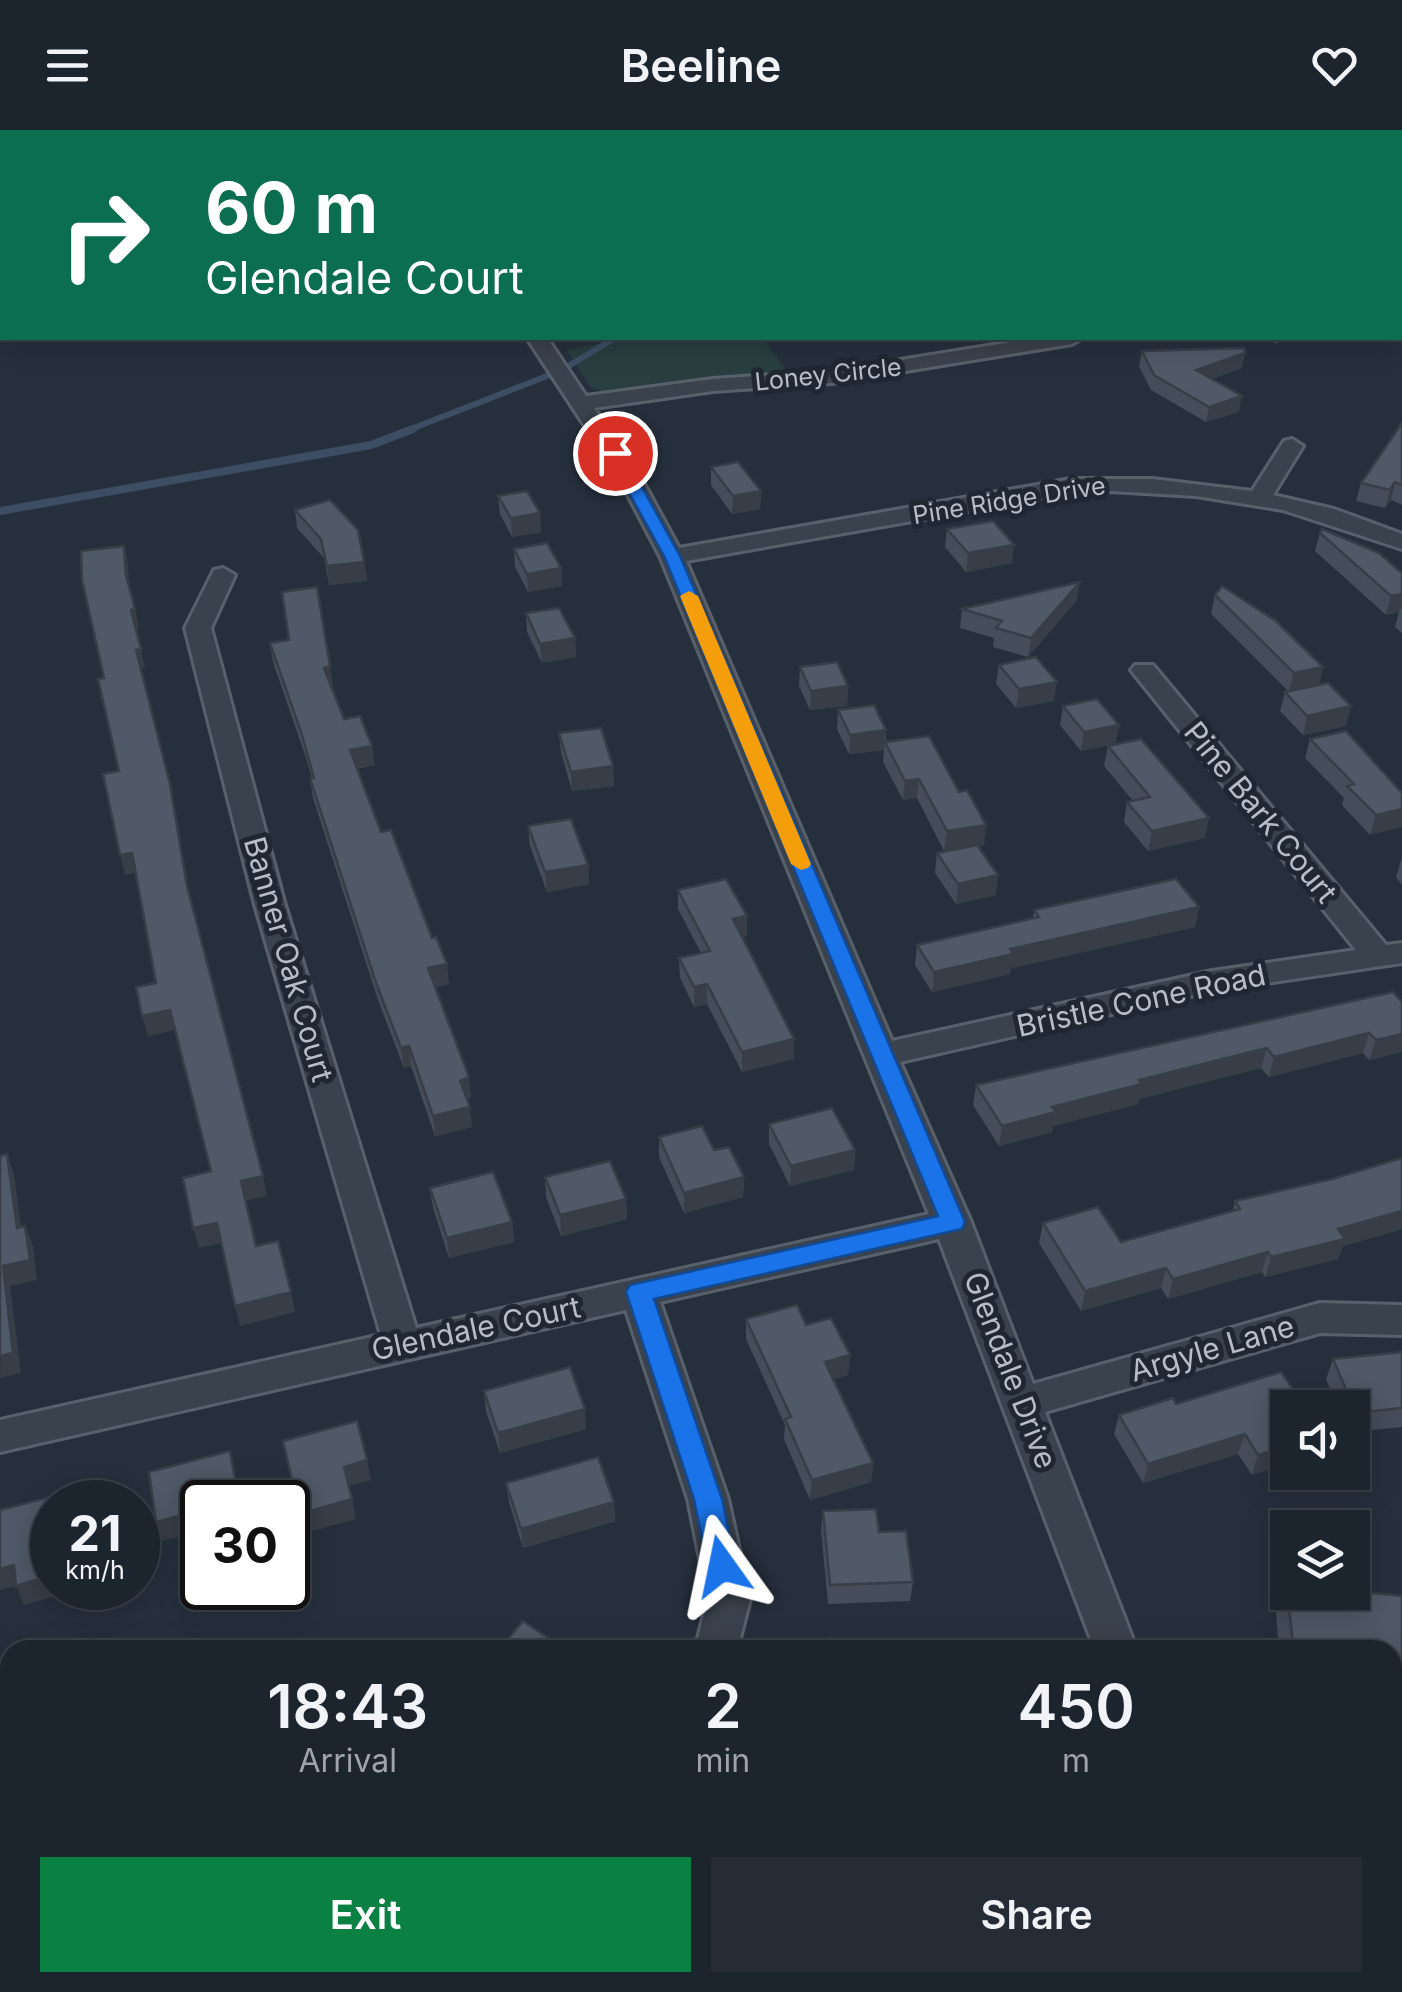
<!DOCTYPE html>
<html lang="en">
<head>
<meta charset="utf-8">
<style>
	:root { --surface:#1c242e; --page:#252c36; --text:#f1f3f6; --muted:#a0a4aa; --line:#3a414a; --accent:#0b8043 }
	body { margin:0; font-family:Inter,sans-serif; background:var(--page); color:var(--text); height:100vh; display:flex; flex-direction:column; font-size:38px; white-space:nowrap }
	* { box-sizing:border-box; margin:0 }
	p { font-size:32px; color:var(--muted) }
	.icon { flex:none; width:55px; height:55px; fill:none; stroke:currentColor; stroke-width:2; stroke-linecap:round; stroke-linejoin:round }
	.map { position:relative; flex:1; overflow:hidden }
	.drawer { position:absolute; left:0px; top:1510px; width:1402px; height:352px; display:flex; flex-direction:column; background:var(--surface); border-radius:30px 30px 0 0; box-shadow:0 5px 25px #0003,0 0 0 2px var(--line) }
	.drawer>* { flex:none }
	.guide { position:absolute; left:0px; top:0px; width:1402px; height:210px; box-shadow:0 5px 25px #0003,0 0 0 2px var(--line); background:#0b6e4f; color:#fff; overflow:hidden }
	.tools { position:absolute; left:1270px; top:1260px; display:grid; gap:20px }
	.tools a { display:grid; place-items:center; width:100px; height:100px; border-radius:0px; background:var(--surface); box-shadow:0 5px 25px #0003,0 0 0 2px var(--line); font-size:50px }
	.speed { position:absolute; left:30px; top:1350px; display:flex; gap:20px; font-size:50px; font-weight:700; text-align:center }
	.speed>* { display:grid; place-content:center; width:130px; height:130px; border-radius:50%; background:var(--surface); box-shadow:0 5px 25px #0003,0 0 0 2px var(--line); line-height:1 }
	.speed small { font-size:25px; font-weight:400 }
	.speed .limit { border:5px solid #111; border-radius:15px; background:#fff; color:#111 }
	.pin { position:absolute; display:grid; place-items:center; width:85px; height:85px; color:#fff; margin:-42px; border:5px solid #fff; border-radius:50%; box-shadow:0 2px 10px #0007 }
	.me { position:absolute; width:110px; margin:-55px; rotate:348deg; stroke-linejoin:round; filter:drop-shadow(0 0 8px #0008) }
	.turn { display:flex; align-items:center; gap:35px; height:210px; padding:0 40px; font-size:45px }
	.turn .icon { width:130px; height:130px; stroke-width:2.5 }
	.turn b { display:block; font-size:70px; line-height:85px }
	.eta { display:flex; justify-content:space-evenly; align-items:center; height:170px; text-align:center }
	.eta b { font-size:60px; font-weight:600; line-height:70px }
	.button { display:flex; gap:20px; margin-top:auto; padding:20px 40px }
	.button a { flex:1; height:115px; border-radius:0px; background:var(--accent); color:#fff; font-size:40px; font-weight:600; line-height:115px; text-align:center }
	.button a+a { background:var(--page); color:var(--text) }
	header { display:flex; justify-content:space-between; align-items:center; height:130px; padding:0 40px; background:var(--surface); font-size:45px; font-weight:600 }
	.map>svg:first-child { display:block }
	.green { fill:#293e3f }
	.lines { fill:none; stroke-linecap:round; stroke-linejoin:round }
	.stream-far1 { stroke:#3d4e64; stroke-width:6 }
	.stream { stroke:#3d4e64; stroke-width:8 }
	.minor-casing { stroke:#58606b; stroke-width:6 }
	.minor { fill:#3a424d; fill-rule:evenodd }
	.wall { fill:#444d59 }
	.shaded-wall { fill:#373e48 }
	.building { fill:#4f5967; stroke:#373e48; stroke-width:2.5 }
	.route { fill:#1a73e8; stroke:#114b97; stroke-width:2.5 }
	.slow { fill:#f59e0b }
	.labels { text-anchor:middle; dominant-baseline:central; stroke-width:10; stroke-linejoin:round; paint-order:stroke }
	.far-street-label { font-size:25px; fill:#b6bdc8; stroke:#1f2732 }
	.street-label { font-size:30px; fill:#b6bdc8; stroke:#1f2732 }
</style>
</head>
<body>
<header><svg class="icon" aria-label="menu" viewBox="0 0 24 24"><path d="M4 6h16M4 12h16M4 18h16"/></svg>Beeline<svg class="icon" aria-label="heart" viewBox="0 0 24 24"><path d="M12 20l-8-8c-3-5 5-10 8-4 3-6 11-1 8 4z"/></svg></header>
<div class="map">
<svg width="1402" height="1862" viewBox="0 0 1402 1862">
	<rect width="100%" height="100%" fill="#26303d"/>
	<g class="green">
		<path d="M1036,0H1402V39L1400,2Z"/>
		<path d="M628,208H769L764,210L788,243L602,261L592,258L566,220Z"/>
	</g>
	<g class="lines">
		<g class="stream-far1">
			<path d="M1300,2L1320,0"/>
			<path d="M406,301L560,241L615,208"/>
		</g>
		<path class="stream" d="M0,381L371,315L413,299"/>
		<g class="minor-casing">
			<g id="minor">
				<path d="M379,0H396L397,2H380Z"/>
				<rect x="0" y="76" width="2" height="10"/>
				<path d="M1400,174L1402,175V188L1400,187Z"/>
				<path d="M527,208H547L586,266L713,249L832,241L1037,208H1082L1072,214L832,253L713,261L594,278L641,348L679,418L1071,349H1152L1252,361L1284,311L1292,309L1303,316L1273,365L1334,379L1402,404V419L1283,380L1196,366L1110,361L1071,363L686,431L892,911L1212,841L1356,820L1135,545L1131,540L1135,535H1153L1386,815L1402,813V833L1212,861L900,932L971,1092L1033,1254L1320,1173L1402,1175V1205L1320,1203L1045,1282L1137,1520H1095L939,1109L660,1172L728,1369L750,1469L737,1520H695L708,1469L688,1369L626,1180L0,1322V1290L381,1205L255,775L185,498L214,440L223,438L235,445L211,498L285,775L416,1198L929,1084L660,426L619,348Z"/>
				<path d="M71,1852H148L144,1862H67Z"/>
				<path d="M1217,1852H1265L1269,1862H1221Z"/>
			</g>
		</g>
		<use href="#minor" class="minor"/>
	</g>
	<g class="wall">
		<path d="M1265,208H1278L1277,214Z"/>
		<path d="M1142,221L1242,238L1211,249L1239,282L1206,292L1151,260L1139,236Z"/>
		<path d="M1402,293V375L1391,370L1385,378L1356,371L1361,353Z"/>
		<path d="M711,337L761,361L760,379L732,384L711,355Z"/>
		<path d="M498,366L541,402L512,407L500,384Z"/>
		<path d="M295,380L364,432L367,451L329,455L324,428L297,398Z"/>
		<path d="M947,399L1012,433L966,442L945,417Z"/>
		<path d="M1320,403L1402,443V503L1395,497L1399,482L1386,485L1315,421Z"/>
		<path d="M514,419L561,438L562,456L528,462L515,437Z"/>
		<path d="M1215,465L1319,555L1351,576L1346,596L1303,605L1280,581L1285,562L1288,561L1211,484Z"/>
		<path d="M1077,470L1028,527L993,517L994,508L960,498L962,479Z"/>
		<path d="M526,483L575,508L576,527L542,533L527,502Z"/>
		<path d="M270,513L333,556H331L344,589L375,635L357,639L381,702L449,854L435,857L471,967L467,969L472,997L435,1006L411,936L404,938L378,870L313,668L310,648H312L305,625L273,532Z"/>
		<path d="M999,535L1054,571L1016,578L996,554Z"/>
		<path d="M800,537L848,556L847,576L810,580L799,556Z"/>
		<path d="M1063,576L1119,595L1115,614L1081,621L1060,595Z"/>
		<path d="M838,580L886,600V612L984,715L978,716L996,765L956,774L935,743L937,723L960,718L944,721L917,668L903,670L883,632L884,620L849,624L837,599Z"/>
		<path d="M559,603L613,636L614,656L572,661L561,622Z"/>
		<path d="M1310,609L1402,663L1370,705L1342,675L1344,668L1305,628Z"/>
		<path d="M1108,616L1205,708L1148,721L1124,692L1127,672L1133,671L1104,636Z"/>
		<path d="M528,696L588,735L589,754L547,762L530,716Z"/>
		<path d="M1402,727V755L1396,747Z"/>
		<path d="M678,760L747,806L742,807L794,909V929L742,942L707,874L694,877L680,848L679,828L701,823L678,779Z"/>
		<path d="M1199,777L1195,797L1011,838L1010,844L932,862L915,835L917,815L1033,788L1034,780Z"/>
		<path d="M1402,872V922L1369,930L1363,923L1269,947L1261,938L1139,969L1138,974L1053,996L1052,1002L999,1016L973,975L976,955Z"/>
		<path d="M769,994L855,1020L854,1040L790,1056L769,1014Z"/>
		<path d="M659,1007L714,1020L744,1047L743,1067L684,1083L659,1027Z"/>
		<path d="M1402,1028V1099L1343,1116L1338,1129L1265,1147L1262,1142L1168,1169L1161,1158L1081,1181L1039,1113L1043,1093L1121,1112L1233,1081L1235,1071L1332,1049Z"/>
		<path d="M545,1047L626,1069L627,1089L561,1106L546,1067Z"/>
		<path d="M430,1058L512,1092L514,1112L449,1128L433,1078Z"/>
		<path d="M746,1189L806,1195L850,1225L848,1245L833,1249L873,1333L871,1352L810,1370L784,1309L785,1295L746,1209Z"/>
		<path d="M1402,1222V1297L1352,1302V1278H1338L1326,1249L1333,1229Z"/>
		<path d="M484,1261L586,1299L500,1323L486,1281Z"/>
		<path d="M1176,1274L1306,1278L1252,1345L1238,1324L1143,1353L1114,1304L1119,1285Z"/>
		<path d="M506,1353L614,1372L615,1391L523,1418L509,1372Z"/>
		<path d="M823,1381L879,1402L913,1452L910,1471L828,1474L821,1400Z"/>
		<path d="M1286,1454L1402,1466V1582L1392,1581V1520H1279L1276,1483Z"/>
		<path d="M647,1852H739L744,1862H651Z"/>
	</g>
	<g class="shaded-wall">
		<path d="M70,0H83L84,2H71Z"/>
		<path d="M0,39H2V62L0,63Z"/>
		<path d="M1245,223L1242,238L1193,255L1196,240Z"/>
		<path d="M1242,266L1239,282L1206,292L1209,277Z"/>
		<path d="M1395,352L1391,370L1385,378L1390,360Z"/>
		<path d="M761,361L760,379L732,384L733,366Z"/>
		<path d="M540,383L541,402L512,407L511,388Z"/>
		<path d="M1014,415L1012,433L966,442L968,423Z"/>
		<path d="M124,416L128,435L130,464L126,445Z"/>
		<path d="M364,432L367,451L329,455L327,436Z"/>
		<path d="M561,438L562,456L528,462L527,444Z"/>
		<path d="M1080,452L1077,470L1028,527L1031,508Z"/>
		<path d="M1402,464V479L1400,478L1399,482L1386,485L1391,466Z"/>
		<path d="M135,479L139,498L135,499L131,480Z"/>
		<path d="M575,508L576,527L542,533L540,514Z"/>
		<path d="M141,519L145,538L141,539L136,520Z"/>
		<path d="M330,536L333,556L327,557L324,538Z"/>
		<path d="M1323,537L1319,556L1289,562L1294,543Z"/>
		<path d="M1057,552L1054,571L1016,578L1019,559Z"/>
		<path d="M848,556L847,576L810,580L811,561Z"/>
		<path d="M1351,576L1346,596L1303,605L1307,586Z"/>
		<path d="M1119,595L1115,614L1081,621L1084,602Z"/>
		<path d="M886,600L884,620L849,624L850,605Z"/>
		<path d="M372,616L375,635L353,639L350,620Z"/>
		<path d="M613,636L614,656L572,661L571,642Z"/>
		<path d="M919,649L917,668L903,670L905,651Z"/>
		<path d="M1402,679V697L1370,705L1376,685Z"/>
		<path d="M1209,688L1205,708L1148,721L1152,701Z"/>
		<path d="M986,695L984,715L944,721L947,701Z"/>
		<path d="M132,723L137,742L125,745L120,725Z"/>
		<path d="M588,735L589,754L547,762L545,742Z"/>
		<path d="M998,745L996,765L956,774L958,754Z"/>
		<path d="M1199,777L1195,797L1011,838L1010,844L932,862L934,842L1010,819Z"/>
		<path d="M747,786V806L733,809V789Z"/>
		<path d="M447,834L449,854L431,858L428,838Z"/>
		<path d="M707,854V874L694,877V857Z"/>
		<path d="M170,880L175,900L148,906L142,886Z"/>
		<path d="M1369,903L1363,923L1269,947L1274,927Z"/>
		<path d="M1402,904V922L1369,930L1376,910Z"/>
		<path d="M794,909V929L742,942V922Z"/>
		<path d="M409,916L411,936L404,938L401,918Z"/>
		<path d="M1267,918L1261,938L1139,969L1138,974L1053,996L1052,1002L999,1016L1002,996L1052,977L1139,950Z"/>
		<path d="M469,947L471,967L462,971L460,951Z"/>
		<path d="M470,977L472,997L435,1006L433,986Z"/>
		<path d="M855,1020L854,1040L790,1056L791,1036Z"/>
		<path d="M7,1024L14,1044L24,1118L17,1098Z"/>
		<path d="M263,1046L267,1066L245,1071L241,1051Z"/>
		<path d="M744,1047L743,1067L684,1083V1063Z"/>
		<path d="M626,1069L627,1089L561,1106L560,1085Z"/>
		<path d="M1402,1081V1099L1343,1116L1338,1129L1265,1147L1271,1127L1338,1099Z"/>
		<path d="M512,1092L514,1112L449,1128L447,1108Z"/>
		<path d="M217,1093L222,1113L199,1118L193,1098Z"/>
		<path d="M25,1096L33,1116L37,1150L10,1156L21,1243L0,1248L3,1136Z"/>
		<path d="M1268,1122L1262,1142L1168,1169L1173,1149Z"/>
		<path d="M1166,1138L1161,1158L1081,1181L1085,1161Z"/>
		<path d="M291,1162L295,1182L240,1196L235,1176Z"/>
		<path d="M850,1225L848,1245L824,1252L825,1232Z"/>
		<path d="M585,1279L586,1299L500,1323L498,1303Z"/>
		<path d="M1245,1304L1238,1324L1143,1353L1148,1334Z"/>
		<path d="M1288,1316V1334L1252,1345L1258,1325Z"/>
		<path d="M230,1321L235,1341L241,1372H231Z"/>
		<path d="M367,1330L371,1350L348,1356L344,1337Z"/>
		<path d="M873,1333L871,1352L810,1370L812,1350Z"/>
		<path d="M352,1369L356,1389L305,1403L300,1384Z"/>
		<path d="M614,1372L615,1391L523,1418L521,1399Z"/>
		<path d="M202,1380V1401L162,1411L156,1392Z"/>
		<path d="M14,1435L52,1445V1458H79V1459L24,1475L16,1456L0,1460V1439Z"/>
	</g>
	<g class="building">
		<path d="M0,0H26L27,2H2V39H0Z"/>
		<path d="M84,0H114L115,2H84Z"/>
		<path d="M452,0H595L597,2H454Z"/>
		<path d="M812,0H877L876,2H812Z"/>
		<path d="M1400,41H1402V67L1400,68Z"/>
		<path d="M1400,75L1401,81H1402V110H1400Z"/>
		<path d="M1244,218L1245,223L1196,240L1242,266L1209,277L1154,245L1142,221Z"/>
		<path d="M1402,293V355L1395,352L1390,360L1361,353Z"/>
		<path d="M738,332L761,361L733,366L711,337Z"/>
		<path d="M527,361L540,383L511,388L498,366Z"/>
		<path d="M330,370L358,400L364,432L327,436L321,409L295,380Z"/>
		<path d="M993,391L1014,415L968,423L947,399Z"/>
		<path d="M1322,399L1379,423L1402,443V464L1391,466L1320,403Z"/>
		<path d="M547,413L561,438L527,444L514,419Z"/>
		<path d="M124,416L126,445L135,479L131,480L141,519L136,520L170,654L187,756L263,1046L241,1051L256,1116L278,1111L291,1162L235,1176L217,1093L193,1098L183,1048L211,1041L170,880L142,886L136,857L156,853L132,723L120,725L103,644L119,641L98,549L104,548L82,450L81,421Z"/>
		<path d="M1080,452L1031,508L996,498L1002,491L962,479Z"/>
		<path d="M1222,456L1276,491L1323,537L1294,543L1215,465Z"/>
		<path d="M317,457L330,536L324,538L344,589L360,586L372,616L350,620L381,702L391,700L432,808L436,807L447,834L428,838L469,947L460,951L470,977L433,986L409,916L401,918L375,850L310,648H314L302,605L270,513L289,510L282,462Z"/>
		<path d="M559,478L575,508L540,514L526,483Z"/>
		<path d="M1036,527L1057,552L1019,559L999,535Z"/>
		<path d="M837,532L848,556L811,561L800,537Z"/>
		<path d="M1328,553L1351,576L1307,586L1285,562Z"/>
		<path d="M1097,569L1119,595L1084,602L1063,576Z"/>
		<path d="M874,575L886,600L850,605L838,580Z"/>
		<path d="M601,598L613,636L571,642L559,603Z"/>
		<path d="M1346,601L1402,663V679L1376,685L1347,656L1354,654L1310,609Z"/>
		<path d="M929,606L959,662L967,660L986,695L947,701L919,649L905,651L885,612Z"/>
		<path d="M1141,609L1209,688L1152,701L1127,672L1150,667L1108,616Z"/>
		<path d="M571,689L588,735L545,742L528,696Z"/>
		<path d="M977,715L998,745L958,754L937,723Z"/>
		<path d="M726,749L747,786L733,789L794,909L742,922L707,854L694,857L679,828L710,821L678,760Z"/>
		<path d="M1176,749L1199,777L1010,819L1013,824L934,842L917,815L1039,787L1034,780Z"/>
		<path d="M1393,862L1402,872V904L1376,910L1369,903L1274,927L1267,918L1139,950L1142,954L1052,977L1056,982L1002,996L976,955Z"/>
		<path d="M832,978L855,1020L791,1036L769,994Z"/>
		<path d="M702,996L714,1020L729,1017L744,1047L684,1063L659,1007Z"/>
		<path d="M7,1024L17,1098L25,1096L30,1130L3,1136L13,1223L0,1226V1026Z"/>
		<path d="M1402,1028V1081L1338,1099L1345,1109L1271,1127L1268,1122L1173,1149L1166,1138L1085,1161L1043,1093L1098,1077L1121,1112L1240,1079L1235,1071L1332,1049Z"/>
		<path d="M610,1031L626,1069L560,1085L545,1047Z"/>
		<path d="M493,1042L512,1092L447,1108L430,1058Z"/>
		<path d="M797,1175L806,1195L831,1188L850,1225L825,1232L873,1333L812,1350L785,1289L791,1287L746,1189Z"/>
		<path d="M1402,1222V1278L1356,1283L1333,1229Z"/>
		<path d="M570,1237L585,1279L498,1303L484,1261Z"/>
		<path d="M1281,1242L1306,1278H1288V1316L1258,1325L1245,1304L1148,1334L1119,1285L1173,1268L1176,1274Z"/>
		<path d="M357,1291L367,1330L344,1337L352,1369L300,1384L283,1311Z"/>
		<path d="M230,1321L239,1371L231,1372H202V1380L156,1392L149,1342Z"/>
		<path d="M598,1327L614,1372L521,1399L506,1353Z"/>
		<path d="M88,1357L91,1372H52V1445L16,1456L14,1435L0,1439V1380Z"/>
		<path d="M876,1379L879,1402L906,1401L913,1452L830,1455L823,1381Z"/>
		<path d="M1286,1454L1288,1455V1462H1352V1461L1402,1466V1554L1392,1553V1520H1294Z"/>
		<path d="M523,1491L566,1520H499Z"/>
		<path d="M830,1508L887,1520H827Z"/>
		<path d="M507,1852H561L564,1862H480Z"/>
		<path d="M654,1852H739L744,1862H658Z"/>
	</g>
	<path class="route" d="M609,319L623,323L680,426L965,1092L962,1099L953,1101L654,1169L722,1369L736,1436L732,1445L722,1449L712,1445L708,1436L694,1369L626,1162L630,1155L938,1086L664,426L607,323Z"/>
	<path class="slow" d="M689,461L698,466L811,734L808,738L801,740L791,734L680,466Z"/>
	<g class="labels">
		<g class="far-street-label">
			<text transform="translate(828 244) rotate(-6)">Loney Circle</text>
			<text transform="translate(1009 370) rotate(-9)">Pine Ridge Drive</text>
		</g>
		<g class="street-label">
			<text transform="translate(1261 682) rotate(51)">Pine Bark Court</text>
			<text transform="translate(289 829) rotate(74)">Banner Oak Court</text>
			<text transform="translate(1141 870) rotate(-12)">Bristle Cone Road</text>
			<text transform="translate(476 1198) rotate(-12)">Glendale Court</text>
			<text transform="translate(1212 1218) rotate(-16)">Argyle Lane</text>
			<text transform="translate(1011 1240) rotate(69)">Glendale Drive</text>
		</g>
	</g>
</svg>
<div class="tools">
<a><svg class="icon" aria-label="sound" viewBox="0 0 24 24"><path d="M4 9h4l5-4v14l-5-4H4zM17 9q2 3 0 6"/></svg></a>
<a><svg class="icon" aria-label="layers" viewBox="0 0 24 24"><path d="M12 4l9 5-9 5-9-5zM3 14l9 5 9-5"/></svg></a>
</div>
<div class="speed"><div>21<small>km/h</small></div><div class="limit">30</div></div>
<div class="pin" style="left:615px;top:323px;background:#d93025"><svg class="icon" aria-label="arrive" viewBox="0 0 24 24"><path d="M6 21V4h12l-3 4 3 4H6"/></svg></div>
<svg class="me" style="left:722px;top:1436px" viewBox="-20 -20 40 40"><path d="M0-17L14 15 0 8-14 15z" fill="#1a73e8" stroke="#fff" stroke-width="4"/></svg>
<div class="guide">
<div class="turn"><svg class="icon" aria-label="right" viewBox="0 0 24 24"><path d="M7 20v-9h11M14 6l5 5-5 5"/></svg><div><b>60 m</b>Glendale Court</div></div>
</div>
<section class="drawer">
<div class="eta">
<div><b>18:43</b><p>Arrival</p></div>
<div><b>2</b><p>min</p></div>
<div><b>450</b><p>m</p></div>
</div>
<div class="button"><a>Exit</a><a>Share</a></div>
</section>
</div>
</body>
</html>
